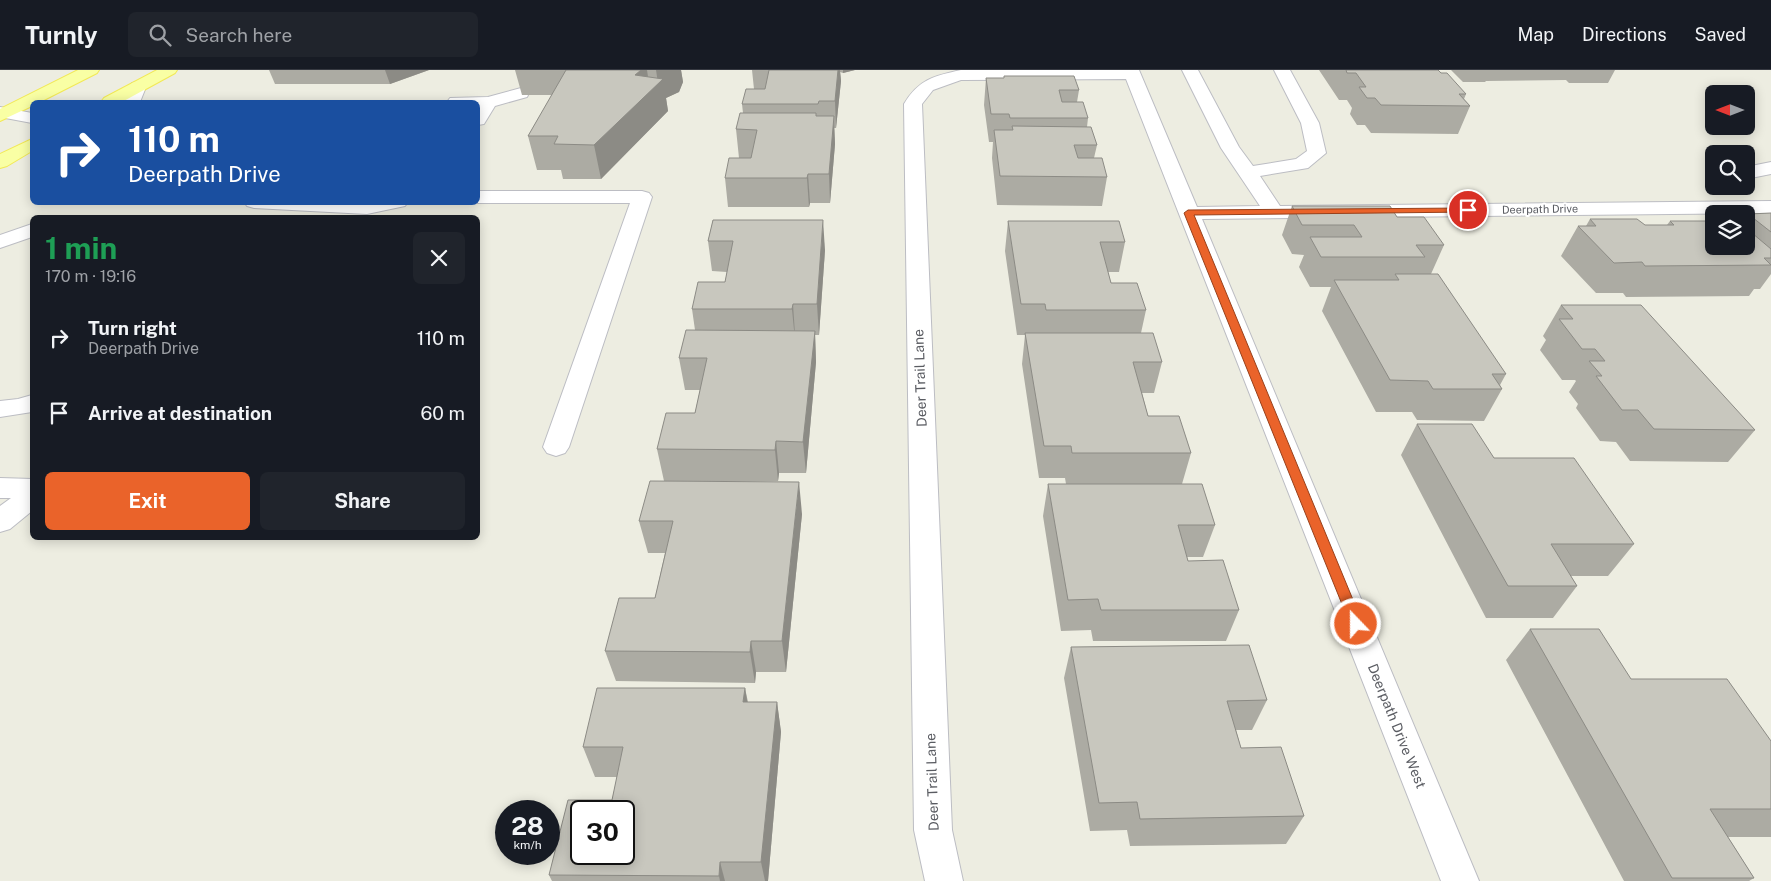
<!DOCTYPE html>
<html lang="en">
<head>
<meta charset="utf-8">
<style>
	:root { --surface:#171b24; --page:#20242c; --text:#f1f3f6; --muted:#9ea1a6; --line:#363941; --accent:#ea632a }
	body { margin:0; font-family:"Public Sans",sans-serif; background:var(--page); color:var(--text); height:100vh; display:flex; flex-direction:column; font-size:19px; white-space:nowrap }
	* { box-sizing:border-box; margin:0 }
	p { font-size:16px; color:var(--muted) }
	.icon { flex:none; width:28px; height:28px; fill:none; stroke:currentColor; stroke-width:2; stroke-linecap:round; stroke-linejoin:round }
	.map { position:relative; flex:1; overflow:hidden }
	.details { position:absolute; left:30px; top:145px; width:450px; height:325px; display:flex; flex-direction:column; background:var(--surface); border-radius:8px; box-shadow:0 2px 12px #0003 }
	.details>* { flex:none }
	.top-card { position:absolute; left:30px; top:30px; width:450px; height:105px; border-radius:8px; box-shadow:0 2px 12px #0003; background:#1a4fa0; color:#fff; overflow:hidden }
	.needle { width:32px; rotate:270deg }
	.controls { position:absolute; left:1705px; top:15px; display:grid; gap:10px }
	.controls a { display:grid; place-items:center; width:50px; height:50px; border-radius:8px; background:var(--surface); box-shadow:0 2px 12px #0003; font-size:25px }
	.speed { position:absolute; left:495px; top:730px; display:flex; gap:10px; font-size:25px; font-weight:700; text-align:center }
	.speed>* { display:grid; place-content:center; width:65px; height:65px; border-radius:50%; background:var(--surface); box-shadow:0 2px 12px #0003; line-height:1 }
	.speed small { font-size:12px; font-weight:400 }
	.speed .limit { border:2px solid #111; border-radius:8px; background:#fff; color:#111 }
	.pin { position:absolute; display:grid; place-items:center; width:42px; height:42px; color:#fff; margin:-21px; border:2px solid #fff; border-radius:50%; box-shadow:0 1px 5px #0007 }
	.me { position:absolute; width:55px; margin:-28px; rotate:338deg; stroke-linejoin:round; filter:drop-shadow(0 0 4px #0008) }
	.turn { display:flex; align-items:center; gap:18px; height:105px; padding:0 15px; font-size:22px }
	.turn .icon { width:65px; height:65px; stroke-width:2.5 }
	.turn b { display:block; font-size:35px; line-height:42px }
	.round { display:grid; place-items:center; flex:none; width:52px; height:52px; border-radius:8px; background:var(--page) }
	.headline { display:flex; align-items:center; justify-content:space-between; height:85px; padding:0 15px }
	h1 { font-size:30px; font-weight:700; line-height:38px; color:#1e9e55 }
	.cta { display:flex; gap:10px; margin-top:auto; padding:10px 15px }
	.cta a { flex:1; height:58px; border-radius:8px; background:var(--accent); color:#fff; font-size:20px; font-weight:700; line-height:58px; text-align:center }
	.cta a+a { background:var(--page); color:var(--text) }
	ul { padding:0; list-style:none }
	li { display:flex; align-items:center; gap:15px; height:75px; padding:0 15px }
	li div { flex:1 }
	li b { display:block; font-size:19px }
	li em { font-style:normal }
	header { display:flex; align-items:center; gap:30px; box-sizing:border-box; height:70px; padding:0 25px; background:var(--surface); border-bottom:1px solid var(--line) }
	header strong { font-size:24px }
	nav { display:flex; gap:28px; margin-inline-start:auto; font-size:18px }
	.search { width:350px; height:45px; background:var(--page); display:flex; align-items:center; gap:12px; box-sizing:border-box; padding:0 18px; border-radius:8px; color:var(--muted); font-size:19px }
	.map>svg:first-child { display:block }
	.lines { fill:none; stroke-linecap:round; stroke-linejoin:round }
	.minor-casing { stroke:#bcbdc3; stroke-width:2 }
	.major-casing { stroke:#f2e955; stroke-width:2 }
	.minor { fill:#fff; fill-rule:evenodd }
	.major { fill:#f9ffa4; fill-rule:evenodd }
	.wall { fill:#acaba3 }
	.shaded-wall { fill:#8c8b85 }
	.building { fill:#c8c7be; stroke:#8c8b85; fill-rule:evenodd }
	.route { fill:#ea632a; stroke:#98401b }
	.labels { text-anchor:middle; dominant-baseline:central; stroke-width:4; stroke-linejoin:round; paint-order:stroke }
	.far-street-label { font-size:11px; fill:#5a5c62; stroke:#fff }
	.street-label { font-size:14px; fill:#5a5c62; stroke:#fff }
</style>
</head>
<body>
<header>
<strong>Turnly</strong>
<div class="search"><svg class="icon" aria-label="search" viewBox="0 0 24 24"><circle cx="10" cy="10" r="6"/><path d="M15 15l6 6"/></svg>Search here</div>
<nav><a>Map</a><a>Directions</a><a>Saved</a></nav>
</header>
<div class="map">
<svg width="1771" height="811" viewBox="0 0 1771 811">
	<rect width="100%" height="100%" fill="#edede1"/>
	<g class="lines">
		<g class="minor-casing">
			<g id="minor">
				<path d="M961,0H1139L1197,137L1260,136L1221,78L1182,0H1198L1239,77L1253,96L1296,89L1307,81L1301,53L1274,0H1290L1319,53L1326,83L1308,98L1260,106L1280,136L1771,131V143L1202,149L1479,811H1441L1126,9L961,10L933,20L922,34L952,760L963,811H925L914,760L904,34C919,9 934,6 961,0Z"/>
				<path d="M138,12L144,13L146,17L140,32H124L132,13Z"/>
				<path d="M521,18L527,19L529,23L527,27L495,36L484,54L478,55V32H447L450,28L488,27Z"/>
				<path d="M0,37L32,43V53L0,47Z"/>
				<path d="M1771,92V104L1746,109V97Z"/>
				<path d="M478,121H642L649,123L652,127L569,377L565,383L556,386L547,383L543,377L630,133H478L476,132Z"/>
				<path d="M244,132H408L405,136L367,144L254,138L247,136Z"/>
				<path d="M32,154V167L0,178V165Z"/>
				<path d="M32,325V342L0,347V331L18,329Z"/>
				<path d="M0,408L32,409V441L10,459L0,462V436L11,428H0Z"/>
			</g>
		</g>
		<g class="major-casing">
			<g id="major">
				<path d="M78,0H99L97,3L40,32H32V36L0,51V39Z"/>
				<path d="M157,0H177L175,3L122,32H101L104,28Z"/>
				<path d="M32,69V81L7,96L0,98V84Z"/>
			</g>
		</g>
		<use href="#minor" class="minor"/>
		<use href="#major" class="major"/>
	</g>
	<g class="wall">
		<path d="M269,0H429L390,14H275Z"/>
		<path d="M515,0H681L683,12L679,22L666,28L668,41L601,109H563L561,100H537L528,66L552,25H522Z"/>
		<path d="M752,0H855L843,3L840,2L841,11L836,58H834L835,74L830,133H810L809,137H728L725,108L751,88H739L736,59L743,43L742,34L754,19Z"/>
		<path d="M1319,0H1438L1466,24L1464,29L1470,36L1458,64L1371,63L1365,55H1357L1350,44L1352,38L1347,30H1339Z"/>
		<path d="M1451,0H1615L1608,13H1569L1566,10L1486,11L1485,12H1463Z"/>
		<path d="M986,8L1079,20L1077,32L1088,48L1087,57L1097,75L1094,88L1107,107L1102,136L997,135L992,88L993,72H989L984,35Z"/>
		<path d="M1292,136L1397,147L1444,175L1431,204L1506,304L1500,315L1502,319L1484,351L1417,350L1412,342H1376L1322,241L1331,217H1310L1299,197L1304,185L1292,184L1282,165Z"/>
		<path d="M1771,143V204L1760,219H1754L1749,226L1626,227L1623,223H1596L1561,186L1578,156H1586L1590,149L1645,155H1667L1670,151L1746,176V147L1748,144Z"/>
		<path d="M713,150L825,180L819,265H815L816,292L806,403H779L778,411H664L657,379L695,343L700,320H685L679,288L695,260L692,239L725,212L727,202L712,201L708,171Z"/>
		<path d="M1008,151L1125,172L1119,202H1108L1111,213L1146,240L1141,263L1162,292L1154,323H1142L1148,346L1191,383L1182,414L1215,455L1203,487H1187L1188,491L1239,540L1226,571H1093L1091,560L1061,561L1043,446L1048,414H1066L1065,408H1039L1022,294L1025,265H1017L1005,181Z"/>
		<path d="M1561,235L1755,360L1728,392L1630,391L1616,372L1600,371L1576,338L1578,334L1569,322L1576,311L1575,310H1562L1540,280L1546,270L1543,266Z"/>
		<path d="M1417,354L1494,388L1634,474L1608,506H1571L1577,516L1553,548H1486L1401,385Z"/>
		<path d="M802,444L786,602H756L755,613L616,611L605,581L655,528L665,483H648L639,451Z"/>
		<path d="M1530,559L1631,609L1771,671V767H1728L1754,808L1749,811H1624L1506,590Z"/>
		<path d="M1071,577L1267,630L1252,660H1236L1241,678L1304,746L1286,774L1130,776L1127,760L1090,761L1064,608Z"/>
		<path d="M745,618L748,632H777L781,662L768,811H552L549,805L612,730L617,707H595L583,677Z"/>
	</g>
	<g class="shaded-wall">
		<path d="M385,0H429L390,14Z"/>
		<path d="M641,0H647L650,20L658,13L656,0H681L683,12L679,22L666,28L668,41L601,109L594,75L635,5Z"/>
		<path d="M838,0H840L841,11L836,58L835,31Z"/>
		<path d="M843,0H855L843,3Z"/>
		<path d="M834,46L835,74L830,133L829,104Z"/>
		<path d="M808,104L810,133L809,137L807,108Z"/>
		<path d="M823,150L825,180L819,265L817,234Z"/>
		<path d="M793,234L795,265V270L792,239Z"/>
		<path d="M815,261L816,292L806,403L803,372Z"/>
		<path d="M776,371L779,403L778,411L775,380Z"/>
		<path d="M799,412L802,444L786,602L782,571Z"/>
		<path d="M751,571L756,602L755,613L750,582Z"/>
		<path d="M745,618L750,648L743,632Z"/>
		<path d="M777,632L781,662L768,811H765L761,792Z"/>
		<path d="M720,792L725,811H720L719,806Z"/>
	</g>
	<g class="building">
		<path d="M566,0H641L635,5L663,9L594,75L554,74L558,66H528Z"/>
		<path d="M769,0H838L835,31H819L818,34H742L746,19H765Z"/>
		<path d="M1346,0H1438L1441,3H1447L1466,24H1459L1470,36L1381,35L1375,28H1367L1359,17H1366L1356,3H1347Z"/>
		<path d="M1004,6H1074L1079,20H1059L1062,32H1083L1088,48H1010L1009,44H991L986,8H1004Z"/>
		<path d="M740,43H816V46H834L829,104H808L807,108H725L729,88H751L757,60L736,59Z"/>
		<path d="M1012,56L1091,57L1097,75H1074L1078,88H1102L1107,107L1000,106L994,60H1013Z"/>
		<path d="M1292,136H1390L1397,147H1424L1444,175H1416L1425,187H1321L1310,167H1362L1354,155H1302Z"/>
		<path d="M1771,143V162L1748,144Z"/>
		<path d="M1590,149H1637L1645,155H1674L1670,151H1714V176H1746V158L1771,179V188H1764L1771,195L1645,196L1642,192L1614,193L1578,156H1596Z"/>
		<path d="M713,150H823L817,234H793L792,239H692L698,212H725L733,171H708Z"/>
		<path d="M1008,151H1119L1125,172H1100L1111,213H1137L1146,240H1046L1045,234H1021Z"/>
		<path d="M1395,204H1438L1506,304H1492L1502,319H1433L1428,311L1390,310L1334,210H1399Z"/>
		<path d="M1561,235H1641L1755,360L1654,359L1638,340H1622L1596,306H1602L1589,291H1605L1595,279H1582L1559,249H1573Z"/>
		<path d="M686,260L815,261L803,372L776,371L775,380L657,379L666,343H695L707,288H679Z"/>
		<path d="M1025,263H1153L1162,292H1133L1148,346H1179L1191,383H1072L1071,376H1044Z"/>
		<path d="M1417,354H1472L1494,388H1574L1634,474H1551L1577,516H1508Z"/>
		<path d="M650,411L799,412L782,571H751L750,582L605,581L619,528H655L673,451H639Z"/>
		<path d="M1048,414H1202L1215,455H1178L1188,491L1223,490L1239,540H1101L1098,529L1068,530Z"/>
		<path d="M1530,559H1599L1631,609H1727L1771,671V739H1710L1754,808H1672Z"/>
		<path d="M1249,575L1267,630L1227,631L1241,678L1281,677L1304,746L1140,749L1137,732L1099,733L1071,577Z"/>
		<path d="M597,618H745L743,632H777L761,792H720L719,806L549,805L568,730H612L623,677H583ZM581,741H624V784H581Z"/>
	</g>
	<path class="route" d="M1468,138L1472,140L1471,142L1194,145L1363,554L1361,558L1356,559L1352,558L1350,554L1184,143L1188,140Z"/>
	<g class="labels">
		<g class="far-street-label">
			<text transform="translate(1540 139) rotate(-1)">Deerpath Drive</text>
		</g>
		<g class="street-label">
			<text transform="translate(920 308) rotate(-92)">Deer Trail Lane</text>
			<text transform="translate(1397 656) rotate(68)">Deerpath Drive West</text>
			<text transform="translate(932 712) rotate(-92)">Deer Trail Lane</text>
		</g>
	</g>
</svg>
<div class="controls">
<a><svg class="needle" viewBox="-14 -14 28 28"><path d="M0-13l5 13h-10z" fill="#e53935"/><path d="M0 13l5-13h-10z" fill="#9ea1a6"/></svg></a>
<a><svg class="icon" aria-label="search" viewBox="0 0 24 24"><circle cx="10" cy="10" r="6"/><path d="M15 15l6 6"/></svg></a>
<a><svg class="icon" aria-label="layers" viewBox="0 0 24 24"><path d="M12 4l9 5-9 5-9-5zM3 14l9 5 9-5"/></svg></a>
</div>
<div class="speed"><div>28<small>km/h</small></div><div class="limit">30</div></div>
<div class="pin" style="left:1468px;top:140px;background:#d93025"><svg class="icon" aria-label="arrive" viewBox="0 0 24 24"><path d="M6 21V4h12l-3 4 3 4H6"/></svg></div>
<svg class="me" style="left:1356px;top:554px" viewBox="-20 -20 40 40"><circle r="17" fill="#ea632a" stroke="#fff" stroke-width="3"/><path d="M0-11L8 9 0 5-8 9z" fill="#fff"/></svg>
<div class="top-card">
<div class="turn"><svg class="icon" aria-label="right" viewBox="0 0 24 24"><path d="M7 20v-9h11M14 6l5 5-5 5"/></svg><div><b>110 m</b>Deerpath Drive</div></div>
</div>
<section class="details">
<div class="headline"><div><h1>1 min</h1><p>170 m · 19:16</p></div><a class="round"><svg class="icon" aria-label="close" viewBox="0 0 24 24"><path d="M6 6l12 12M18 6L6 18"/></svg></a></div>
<ul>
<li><svg class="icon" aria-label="right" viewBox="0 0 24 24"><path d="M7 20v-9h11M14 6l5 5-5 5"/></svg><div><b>Turn right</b><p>Deerpath Drive</p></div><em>110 m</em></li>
<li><svg class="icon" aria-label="arrive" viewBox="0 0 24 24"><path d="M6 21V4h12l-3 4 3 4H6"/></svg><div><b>Arrive at destination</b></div><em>60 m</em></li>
</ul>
<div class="cta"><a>Exit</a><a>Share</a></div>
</section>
</div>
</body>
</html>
